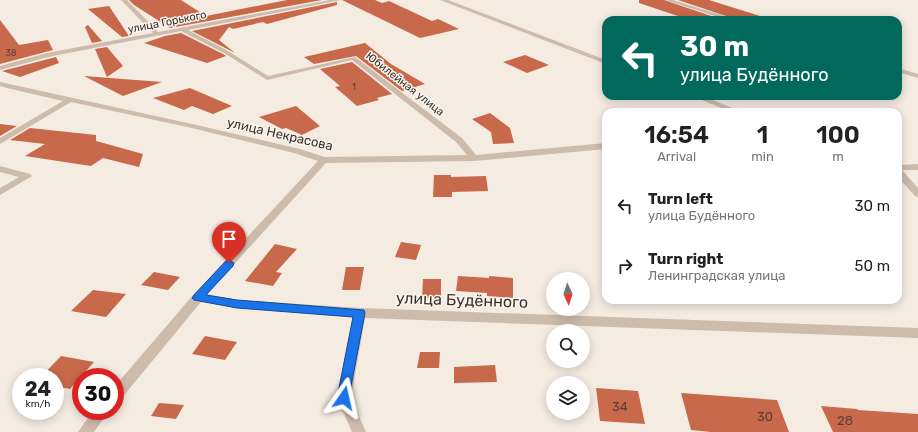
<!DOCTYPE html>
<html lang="en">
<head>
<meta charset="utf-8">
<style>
	:root { --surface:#fff; --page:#f6f6f6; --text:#222; --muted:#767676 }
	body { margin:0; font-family:Rubik,sans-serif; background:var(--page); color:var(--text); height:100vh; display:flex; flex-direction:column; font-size:15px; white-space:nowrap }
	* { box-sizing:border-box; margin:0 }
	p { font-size:13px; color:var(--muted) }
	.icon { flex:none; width:22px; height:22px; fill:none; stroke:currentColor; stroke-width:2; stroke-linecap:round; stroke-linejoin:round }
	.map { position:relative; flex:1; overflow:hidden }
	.side { position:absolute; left:602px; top:108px; width:300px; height:196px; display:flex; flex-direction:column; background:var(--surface); border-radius:12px; box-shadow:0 2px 10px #0003 }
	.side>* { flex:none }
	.hud { position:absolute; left:602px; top:16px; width:300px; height:84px; border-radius:12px; box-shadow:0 2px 10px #0003; background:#00695c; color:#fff; overflow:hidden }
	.needle { width:26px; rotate:176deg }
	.controls { position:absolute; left:546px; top:272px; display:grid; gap:8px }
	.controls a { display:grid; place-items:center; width:44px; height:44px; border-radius:50%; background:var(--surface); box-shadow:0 2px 10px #0003; font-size:20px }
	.speed { position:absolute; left:12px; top:368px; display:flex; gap:8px; font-size:20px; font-weight:700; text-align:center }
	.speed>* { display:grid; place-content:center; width:52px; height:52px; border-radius:50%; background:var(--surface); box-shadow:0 2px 10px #0003; line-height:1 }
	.speed small { font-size:10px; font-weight:400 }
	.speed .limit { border:6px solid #d22; background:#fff; color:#111 }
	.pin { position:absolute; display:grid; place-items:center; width:34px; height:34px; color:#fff; margin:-41px -17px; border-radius:50% 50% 50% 0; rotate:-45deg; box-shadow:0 0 4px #0007 }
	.pin .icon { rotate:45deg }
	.me { position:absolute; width:44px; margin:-22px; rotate:11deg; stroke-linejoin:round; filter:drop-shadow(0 0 3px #0008) }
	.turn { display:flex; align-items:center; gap:14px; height:84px; padding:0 12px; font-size:18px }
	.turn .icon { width:52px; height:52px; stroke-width:2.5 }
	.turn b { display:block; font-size:28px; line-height:34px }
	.eta { display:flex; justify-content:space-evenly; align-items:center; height:68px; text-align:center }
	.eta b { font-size:24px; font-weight:600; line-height:28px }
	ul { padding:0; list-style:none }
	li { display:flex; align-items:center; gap:12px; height:60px; padding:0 12px }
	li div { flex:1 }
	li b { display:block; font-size:15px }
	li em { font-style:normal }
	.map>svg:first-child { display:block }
	.building { fill:#c8694b }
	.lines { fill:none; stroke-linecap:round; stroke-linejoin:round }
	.minor { fill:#cdbbac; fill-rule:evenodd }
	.route { fill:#1a73e8; stroke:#114b97 }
	.labels { text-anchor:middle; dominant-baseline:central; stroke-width:3; stroke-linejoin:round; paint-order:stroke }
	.far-number-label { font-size:9px; fill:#5e3e33 }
	.far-street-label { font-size:11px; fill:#3b302b; stroke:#fbf5ee }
	.street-label { font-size:13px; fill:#3b302b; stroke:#fbf5ee }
	.near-number-label { font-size:13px; fill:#5e3e33 }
	.near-street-label { font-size:16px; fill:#3b302b; stroke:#fbf5ee }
</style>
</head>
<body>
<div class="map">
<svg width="918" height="432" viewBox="0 0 918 432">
	<rect width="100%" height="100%" fill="#f4ebe1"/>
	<g class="building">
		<path d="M129,0H181L206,16L287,0H322L170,28L134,5Z"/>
		<path d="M342,0H375L382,3L389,1L432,21L438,19L459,29L420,38Z"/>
		<path d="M639,0H664L723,20H690L639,3Z"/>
		<path d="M678,0H709L760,16L759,20H738Z"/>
		<path d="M337,2V5L267,24L263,22L233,29L229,27L219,40L235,53L192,31Z"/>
		<path d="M109,6L129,36L122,37L88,9Z"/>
		<path d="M0,20L19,45L48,40L53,50L0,64Z"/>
		<path d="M88,25L102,41L92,43L85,27Z"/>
		<path d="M181,33L223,54L226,56L207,63L144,43L165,36Z"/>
		<path d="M365,43L391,64L425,84L402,91L356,56L314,64L304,57Z"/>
		<path d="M107,47L123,66L107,77L95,49Z"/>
		<path d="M525,55L549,65L527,73L503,62Z"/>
		<path d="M56,57L59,63L20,77L2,71Z"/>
		<path d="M352,62L392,94L377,98L379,100L357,106L335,87L340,86L320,69Z"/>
		<path d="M84,76L162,82L123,96Z"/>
		<path d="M190,88L232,106L213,114L192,106L184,110L153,98Z"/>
		<path d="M296,106L320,126L302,135L286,128L282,129L259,117Z"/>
		<path d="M490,113L510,128L514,143L493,144L491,132L472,119Z"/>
		<path d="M0,124L17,126L0,136Z"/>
		<path d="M30,128L96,135V141L143,154L139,167L103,158L91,166L25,156L45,144L10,140Z"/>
		<path d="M434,175H451V177L486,176L488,191L452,192V197H433Z"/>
		<path d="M401,242L421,245L416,260L395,257Z"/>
		<path d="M275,244L297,249L276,272L282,273L273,286L245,281Z"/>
		<path d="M346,267H364L360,290H342Z"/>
		<path d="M154,272L180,277L168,290L141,285Z"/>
		<path d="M458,276L489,278V276L513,278V298L487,296V293L456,291Z"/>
		<path d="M423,279H441V297L422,298Z"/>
		<path d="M93,290L126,294L106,317L71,311Z"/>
		<path d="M205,336L237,342L225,360L192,354Z"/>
		<path d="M420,352H440L439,368H417Z"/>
		<path d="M61,356L94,362L70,389L55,386V377H41Z"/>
		<path d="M495,365L497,382L454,383V367Z"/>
		<path d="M596,388L638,391L645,424L600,421Z"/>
		<path d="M681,393L777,400L789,432H711L691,430Z"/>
		<path d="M159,403L184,405L176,419L151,416Z"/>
		<path d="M821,406L857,409L858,410L918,414V432H833Z"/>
	</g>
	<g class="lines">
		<g class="minor">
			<path d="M121,0H127L158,32L330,0H341L188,30L228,51L268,76L355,57L462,138L476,155L606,143V149L474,161L326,163L207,294L237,300L360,308L918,328V338L365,318L351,398L366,432H352L337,398L353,317L237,308L201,302L120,400L115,402V386L194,294L318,161L294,153L192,128L71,102L0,144V138L63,101L7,88L0,86V82L192,124L300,149L325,157L467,155L456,142L352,60L267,80L224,53L181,31L48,57L0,70V66L47,53L153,33Z"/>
			<path d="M440,0H448L606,60V64Z"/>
			<path d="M665,0H673L737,20H728Z"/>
			<path d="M898,68L918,74V78L898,72Z"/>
			<path d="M692,96H703L742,112H731Z"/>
			<path d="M918,164V170H902L918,188V197L915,196L898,177V165Z"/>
			<path d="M0,166L30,174L32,176L0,195V188L19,177L0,172Z"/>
			<path d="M93,411H109L94,432H78Z"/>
		</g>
	</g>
	<path class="route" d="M229,260L234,263L233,266L206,295L237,300L364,310L365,313L348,402L344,403L339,402L337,398L353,317L237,308L194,300L192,298L194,295L226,261Z"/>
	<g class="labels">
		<g class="far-number-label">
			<text x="11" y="53">38</text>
			<text x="354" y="87">1</text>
		</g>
		<g class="far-street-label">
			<text transform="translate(167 22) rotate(-11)">улица Горького</text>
			<text transform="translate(405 84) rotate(38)">Юбилейная улица</text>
		</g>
		<g class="street-label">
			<text transform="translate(280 134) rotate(13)">улица Некрасова</text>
		</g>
		<g class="near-number-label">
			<text x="620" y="406">34</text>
			<text x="765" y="416">30</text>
			<text x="845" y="420">28</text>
		</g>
		<g class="near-street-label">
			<text transform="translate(462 300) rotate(2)">улица Будённого</text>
		</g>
	</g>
</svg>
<div class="controls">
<a><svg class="needle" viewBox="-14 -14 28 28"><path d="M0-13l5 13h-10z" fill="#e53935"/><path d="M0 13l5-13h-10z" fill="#767676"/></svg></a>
<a><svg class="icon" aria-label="search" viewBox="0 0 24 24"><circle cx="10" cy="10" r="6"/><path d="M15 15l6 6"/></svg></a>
<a><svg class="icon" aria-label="layers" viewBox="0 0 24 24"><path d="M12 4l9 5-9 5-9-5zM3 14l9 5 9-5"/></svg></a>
</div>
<div class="speed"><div>24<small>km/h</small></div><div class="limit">30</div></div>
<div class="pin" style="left:229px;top:263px;background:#d93025"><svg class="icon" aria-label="arrive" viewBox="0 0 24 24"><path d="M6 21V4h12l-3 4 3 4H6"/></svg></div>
<svg class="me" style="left:344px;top:398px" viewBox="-20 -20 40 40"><path d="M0-17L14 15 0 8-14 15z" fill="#1a73e8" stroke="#fff" stroke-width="4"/></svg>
<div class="hud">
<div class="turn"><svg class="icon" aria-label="left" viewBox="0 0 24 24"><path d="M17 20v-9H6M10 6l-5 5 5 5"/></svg><div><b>30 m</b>улица Будённого</div></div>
</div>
<section class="side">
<div class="eta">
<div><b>16:54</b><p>Arrival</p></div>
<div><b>1</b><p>min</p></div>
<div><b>100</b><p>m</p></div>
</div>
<ul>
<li><svg class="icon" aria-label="left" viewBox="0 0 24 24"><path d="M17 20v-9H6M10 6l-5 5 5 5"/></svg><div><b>Turn left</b><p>улица Будённого</p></div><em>30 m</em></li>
<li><svg class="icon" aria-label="right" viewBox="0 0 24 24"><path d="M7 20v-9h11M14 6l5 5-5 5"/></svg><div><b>Turn right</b><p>Ленинградская улица</p></div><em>50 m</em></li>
</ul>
</section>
</div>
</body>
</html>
